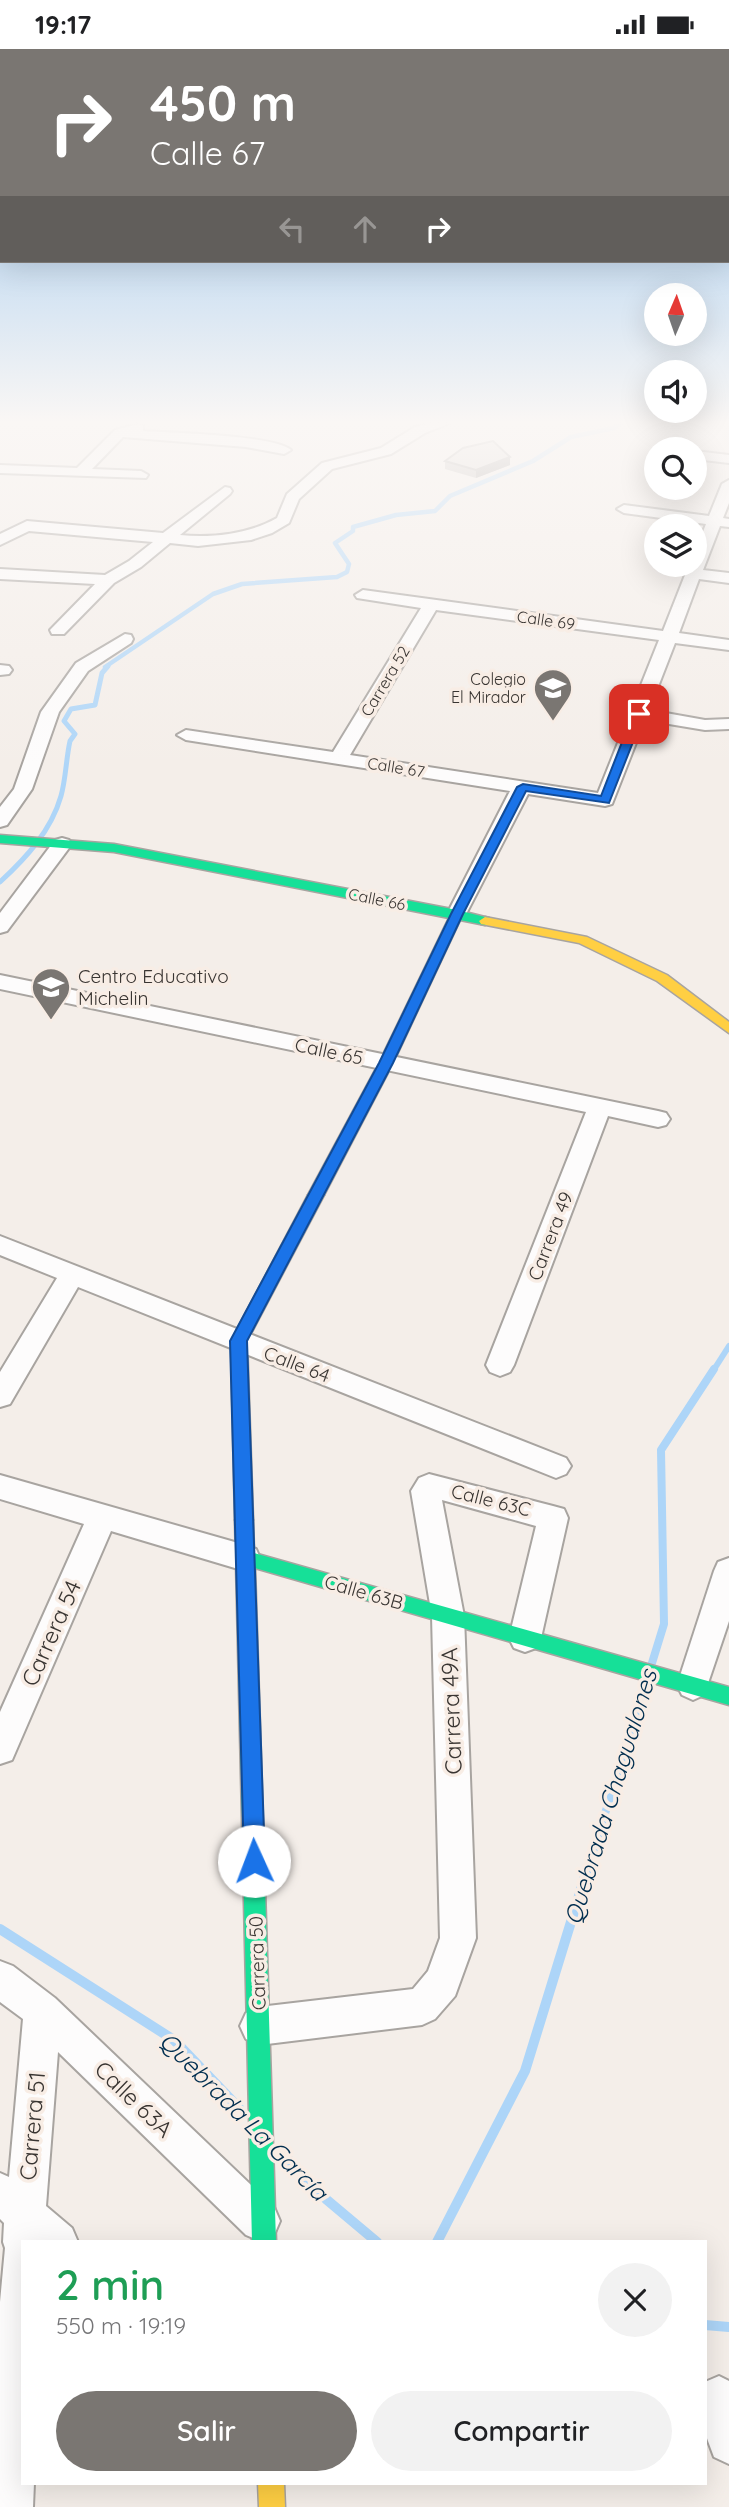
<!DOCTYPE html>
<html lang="es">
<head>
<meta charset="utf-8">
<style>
	:root { --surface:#fff; --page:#f2f2f2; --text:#202124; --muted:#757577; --accent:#7a7672 }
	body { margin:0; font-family:Quicksand,sans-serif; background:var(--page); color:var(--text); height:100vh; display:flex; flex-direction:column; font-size:26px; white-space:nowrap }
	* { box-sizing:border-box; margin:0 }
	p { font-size:23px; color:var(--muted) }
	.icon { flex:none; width:38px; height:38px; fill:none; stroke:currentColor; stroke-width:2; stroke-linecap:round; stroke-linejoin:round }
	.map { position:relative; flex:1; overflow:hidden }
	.sheet { position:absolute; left:21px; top:2191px; width:686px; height:245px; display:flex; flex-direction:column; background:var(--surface); border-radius:0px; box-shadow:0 7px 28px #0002 }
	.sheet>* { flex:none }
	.hud { position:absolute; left:0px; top:0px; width:730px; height:214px; box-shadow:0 7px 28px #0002; background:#7a7672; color:#fff; overflow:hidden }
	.needle { width:46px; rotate:2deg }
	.controls { position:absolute; left:644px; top:234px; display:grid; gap:14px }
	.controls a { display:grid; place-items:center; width:63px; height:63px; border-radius:50%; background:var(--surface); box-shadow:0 7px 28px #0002; font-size:35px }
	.pin { position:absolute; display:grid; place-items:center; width:60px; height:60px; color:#fff; margin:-30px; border-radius:14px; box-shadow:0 4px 10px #0006 }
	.me { position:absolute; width:77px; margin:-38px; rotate:358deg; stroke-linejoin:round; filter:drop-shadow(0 0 5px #0008) }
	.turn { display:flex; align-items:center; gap:24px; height:147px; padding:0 35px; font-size:32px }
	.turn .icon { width:91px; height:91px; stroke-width:2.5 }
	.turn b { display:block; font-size:49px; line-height:60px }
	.lanes { display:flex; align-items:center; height:66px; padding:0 35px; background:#0003; justify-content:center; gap:35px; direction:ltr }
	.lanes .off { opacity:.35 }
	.round { display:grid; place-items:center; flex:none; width:74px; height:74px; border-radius:37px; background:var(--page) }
	.head { display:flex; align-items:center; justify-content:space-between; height:119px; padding:0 35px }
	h1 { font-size:42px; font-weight:600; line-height:52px; color:#1e9e55 }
	.action { display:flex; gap:14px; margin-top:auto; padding:14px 35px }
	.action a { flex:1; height:80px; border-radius:42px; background:var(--accent); color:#fff; font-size:28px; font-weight:600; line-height:80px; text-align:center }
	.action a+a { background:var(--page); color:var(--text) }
	.status { display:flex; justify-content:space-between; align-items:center; height:49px; padding:0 35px; background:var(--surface); direction:ltr }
	.status svg { height:19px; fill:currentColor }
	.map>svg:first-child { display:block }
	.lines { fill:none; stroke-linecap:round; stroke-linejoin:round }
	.stream-far4 { stroke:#add5f8; stroke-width:4.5 }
	.stream-far3 { stroke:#add5f8; stroke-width:5 }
	.stream-far2 { stroke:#add5f8; stroke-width:6 }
	.stream-far1 { stroke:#add5f8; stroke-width:8 }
	.stream { stroke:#add5f8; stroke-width:10 }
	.street-casing { stroke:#a8a4a0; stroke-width:4 }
	.fast-casing { stroke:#a8a4a0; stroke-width:3 }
	.slow-casing { stroke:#a8a4a0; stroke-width:3 }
	.street { fill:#fdfcfc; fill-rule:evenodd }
	.fast { fill:#16e098; fill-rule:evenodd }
	.slow { fill:#ffcf43; fill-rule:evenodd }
	.wall { fill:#bbb6b3 }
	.shaded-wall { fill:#989492 }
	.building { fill:#d9d4d0; stroke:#989492; stroke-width:2 }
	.route { fill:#1a73e8; stroke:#114b97; stroke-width:2 }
	.labels { text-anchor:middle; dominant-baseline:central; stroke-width:7; stroke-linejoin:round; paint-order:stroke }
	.far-street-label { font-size:16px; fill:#393532; stroke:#f8ede5 }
	.far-poi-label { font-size:16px; fill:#393532; stroke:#f8ede5; text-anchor:end }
	.poi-label { font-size:19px; fill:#393532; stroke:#f8ede5; text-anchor:start }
	.street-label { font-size:19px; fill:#393532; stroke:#f8ede5 }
	.near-street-label { font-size:23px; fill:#393532; stroke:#f8ede5 }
	.near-water-label { font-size:24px; font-style:italic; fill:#002e4f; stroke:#f8ede5 }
</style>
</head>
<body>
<div class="status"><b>19:17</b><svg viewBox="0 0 49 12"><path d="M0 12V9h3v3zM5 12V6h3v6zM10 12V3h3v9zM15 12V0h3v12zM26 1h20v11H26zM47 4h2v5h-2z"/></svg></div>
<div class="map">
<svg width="729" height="2458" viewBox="0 0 729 2458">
	<rect width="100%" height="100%" fill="#f4eee9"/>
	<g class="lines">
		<path class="stream-far4" d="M105,618L213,545L242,535L337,528L347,523L349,515L335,494L353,482V478L396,466L435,462L450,447L533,412L571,388L614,379L621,374"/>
		<path class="stream-far3" d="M0,833C26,809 51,782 61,747C66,729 66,710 70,692L75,685L64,672L71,660L95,656L102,624L108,617"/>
		<path class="stream-far2" d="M713,1322L729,1297"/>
		<g class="stream-far1">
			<path d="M652,1614L664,1575L661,1401L714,1320"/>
			<path d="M587,1823L645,1635"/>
		</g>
		<g class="stream">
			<path d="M0,1880L174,1991L239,2059"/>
			<path d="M283,2105L327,2151L377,2193"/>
			<path d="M437,2193L525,2022L587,1821"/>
			<path d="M705,2276L729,2278"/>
		</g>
		<g class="street-casing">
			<g id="street">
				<path d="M430,374H450L425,384L391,405L332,420L299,450L289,474L272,484L251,491L198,497L170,494L141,518L114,534L64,585H52L50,581L95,535L0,530V520L105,526L129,512L153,493L29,482L0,496V485L27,472L163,484L225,438L230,439L232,442L230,445L180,486C213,489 249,485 277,469L287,445L322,414L381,399L415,378Z"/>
				<path d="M138,375L143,376V382C171,384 274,386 291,401L284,405L246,398L123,388L92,420L141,422L148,426L146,429L0,424V416L77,419L115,381Z"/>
				<path d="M695,402L729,406V414L695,410Z"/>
				<path d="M729,431V454L723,469L729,470V478L720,477L703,521L729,524V534L699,530L679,584L729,591V601L675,594L649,661L705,671L729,670V680L705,681L645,671L612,755L605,757L528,745L464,869H450L447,865L510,742L186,691L177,686L186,681L333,703L421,559L357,549L355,546L363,541L663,582L689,516H695V503L706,475L624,464L617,460L624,456L709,467L722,435ZM436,561L659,591L598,744L350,706Z"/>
				<path d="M125,585L131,586L133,590L131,594L88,622L59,663L32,740L7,776L0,778V758L14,740L41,663L76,614Z"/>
				<path d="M0,616L9,617L12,621L9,625L0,626Z"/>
				<path d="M62,789L69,791L72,795L7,882L0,884V864L55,791Z"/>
				<path d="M0,926L658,1062L666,1064L670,1070L666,1076L658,1078L608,1067L514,1316L510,1323L500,1327L490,1323L486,1316L586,1063L0,940Z"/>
				<path d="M0,1187L566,1409L571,1417L566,1425L556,1429L546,1425L78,1238L10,1355L0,1358V1323L57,1229L0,1206Z"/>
				<path d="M429,1425L553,1457L564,1460L568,1469L541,1589L536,1599L525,1603L514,1599L509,1589L536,1477L442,1451L464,1567L476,1889L455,1947L435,1970L422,1976L259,1996L246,1990L240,1977L246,1964L259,1958L413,1940L428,1922L440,1889L432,1567L411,1442L419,1429Z"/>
				<path d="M0,1426L245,1496L256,1500L260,1509L256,1518L245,1522L111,1482L12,1711L0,1715V1663L84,1475L0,1450Z"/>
				<path d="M729,1509V1572L704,1646L693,1651L682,1646L677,1636L714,1522L718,1513Z"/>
				<path d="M0,1912L13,1917L55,1949L274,2158L280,2172L274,2186L260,2192L246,2186L58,2003L46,2157L72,2179L78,2193H23V2434H34L33,2458H0V2253L5,2199L3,2193L4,2174L0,2170V2124L9,2128L23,1970L0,1953Z"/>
				<path d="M719,2327L729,2332V2415L714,2408L705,2384V2333Z"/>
			</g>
		</g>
		<g class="fast-casing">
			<g id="fast">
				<path d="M0,786L114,795L457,861L489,869L491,872L485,876L460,871L393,1014L324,1146L316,1151L308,1146L379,1014L449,869L114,803L0,794Z"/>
				<path d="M244,1464L250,1466L253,1471L254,1504L729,1638V1656L255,1519L276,2193H252L235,1471L238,1466Z"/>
			</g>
		</g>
		<g class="slow-casing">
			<g id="slow">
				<path d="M485,868L587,888L667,926L729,973V984L657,932L579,894L481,875L479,872Z"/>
				<path d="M316,1141L324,1146L247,1292L253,1471L250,1476L244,1478L238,1476L235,1471L231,1292L308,1146Z"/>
				<path d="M258,2434H284L285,2458H259Z"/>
			</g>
		</g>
		<use href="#street" class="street"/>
		<use href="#fast" class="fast"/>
		<use href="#slow" class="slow"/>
	</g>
	<path class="wall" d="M510,408V416L476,429L445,420V412Z"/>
	<path class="shaded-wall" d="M510,408V416L476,429V421Z"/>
	<path class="building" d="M493,392L510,408L476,421L445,412L463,399Z"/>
	<linearGradient id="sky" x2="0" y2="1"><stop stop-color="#90c1ee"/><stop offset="0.52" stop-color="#faf7f5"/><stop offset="1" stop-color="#faf7f5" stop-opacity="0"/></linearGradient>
	<rect width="729" height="718" fill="url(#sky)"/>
	<path class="route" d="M639,662L644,665L609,754L526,742L463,865L393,1014L247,1292L265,1812L262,1819L254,1822L247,1819L244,1812L230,1292L379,1014L451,865L517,738L523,735L601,747L633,665Z"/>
	<defs>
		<g id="school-pin" transform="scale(2.0125)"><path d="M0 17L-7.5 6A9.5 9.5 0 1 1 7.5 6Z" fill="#7a7672" stroke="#f8ede5"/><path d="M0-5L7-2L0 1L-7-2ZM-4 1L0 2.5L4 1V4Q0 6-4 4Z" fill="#fff"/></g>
	</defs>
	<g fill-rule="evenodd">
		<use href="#school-pin" x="553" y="639"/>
		<use href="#school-pin" x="51" y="938"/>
	</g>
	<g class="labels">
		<g class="far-street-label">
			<text transform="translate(546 571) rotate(8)">Calle 69</text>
			<text transform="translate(385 632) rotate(-59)">Carrera 52</text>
			<text transform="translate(396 718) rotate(9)">Calle 67</text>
			<text transform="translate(377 850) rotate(11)">Calle 66</text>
		</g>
		<g class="far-poi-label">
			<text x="526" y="630">Colegio<tspan x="526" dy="18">El Mirador</tspan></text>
		</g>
		<g class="poi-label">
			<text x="78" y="927">Centro Educativo<tspan x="78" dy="22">Michelin</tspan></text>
		</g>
		<g class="street-label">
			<text transform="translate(329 1002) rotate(12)">Calle 65</text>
			<text transform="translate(550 1187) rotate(-69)">Carrera 49</text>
			<text transform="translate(297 1315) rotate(21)">Calle 64</text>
			<text transform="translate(491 1451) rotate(14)">Calle 63C</text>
			<text transform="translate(364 1543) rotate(16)">Calle 63B</text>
			<text transform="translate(257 1914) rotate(-92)">Carrera 50</text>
		</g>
		<g class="near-street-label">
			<text transform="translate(51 1584) rotate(-66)">Carrera 54</text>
			<text transform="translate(451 1662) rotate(-92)">Carrera 49A</text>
			<text transform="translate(134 2050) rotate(44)">Calle 63A</text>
			<text transform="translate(32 2077) rotate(-85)">Carrera 51</text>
		</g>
		<g class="near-water-label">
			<text transform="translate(610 1748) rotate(-73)">Quebrada Chagualones</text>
			<text transform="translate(244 2067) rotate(45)">Quebrada La García</text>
		</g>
	</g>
</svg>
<div class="controls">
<a><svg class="needle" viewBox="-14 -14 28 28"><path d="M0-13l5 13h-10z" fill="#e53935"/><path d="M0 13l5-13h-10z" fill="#757577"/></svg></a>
<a><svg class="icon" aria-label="sound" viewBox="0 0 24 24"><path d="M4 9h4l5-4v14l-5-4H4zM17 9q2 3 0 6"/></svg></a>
<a><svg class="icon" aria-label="search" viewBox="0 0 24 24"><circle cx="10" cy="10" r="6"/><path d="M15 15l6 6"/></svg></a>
<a><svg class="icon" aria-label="layers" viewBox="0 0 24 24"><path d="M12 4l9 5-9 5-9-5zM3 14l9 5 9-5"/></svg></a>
</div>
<div class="pin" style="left:639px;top:665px;background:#d93025"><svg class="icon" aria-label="arrive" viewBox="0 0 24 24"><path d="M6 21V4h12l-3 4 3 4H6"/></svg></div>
<svg class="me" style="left:254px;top:1812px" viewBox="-20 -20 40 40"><circle r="19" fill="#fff"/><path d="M0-13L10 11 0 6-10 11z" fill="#1a73e8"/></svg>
<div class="hud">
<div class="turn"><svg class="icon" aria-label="right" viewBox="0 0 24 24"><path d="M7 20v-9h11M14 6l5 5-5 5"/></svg><div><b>450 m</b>Calle 67</div></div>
<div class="lanes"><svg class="icon off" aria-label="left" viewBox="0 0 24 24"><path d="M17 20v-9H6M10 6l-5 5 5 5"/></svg><svg class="icon off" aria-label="ahead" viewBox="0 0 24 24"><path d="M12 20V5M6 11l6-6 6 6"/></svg><svg class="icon" aria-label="right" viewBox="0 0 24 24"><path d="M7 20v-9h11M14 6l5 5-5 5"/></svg></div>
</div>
<section class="sheet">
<div class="head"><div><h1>2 min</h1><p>550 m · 19:19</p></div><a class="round"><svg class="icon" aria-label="close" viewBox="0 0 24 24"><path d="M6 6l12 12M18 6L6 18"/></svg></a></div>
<div class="action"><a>Salir</a><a>Compartir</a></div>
</section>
</div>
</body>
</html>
